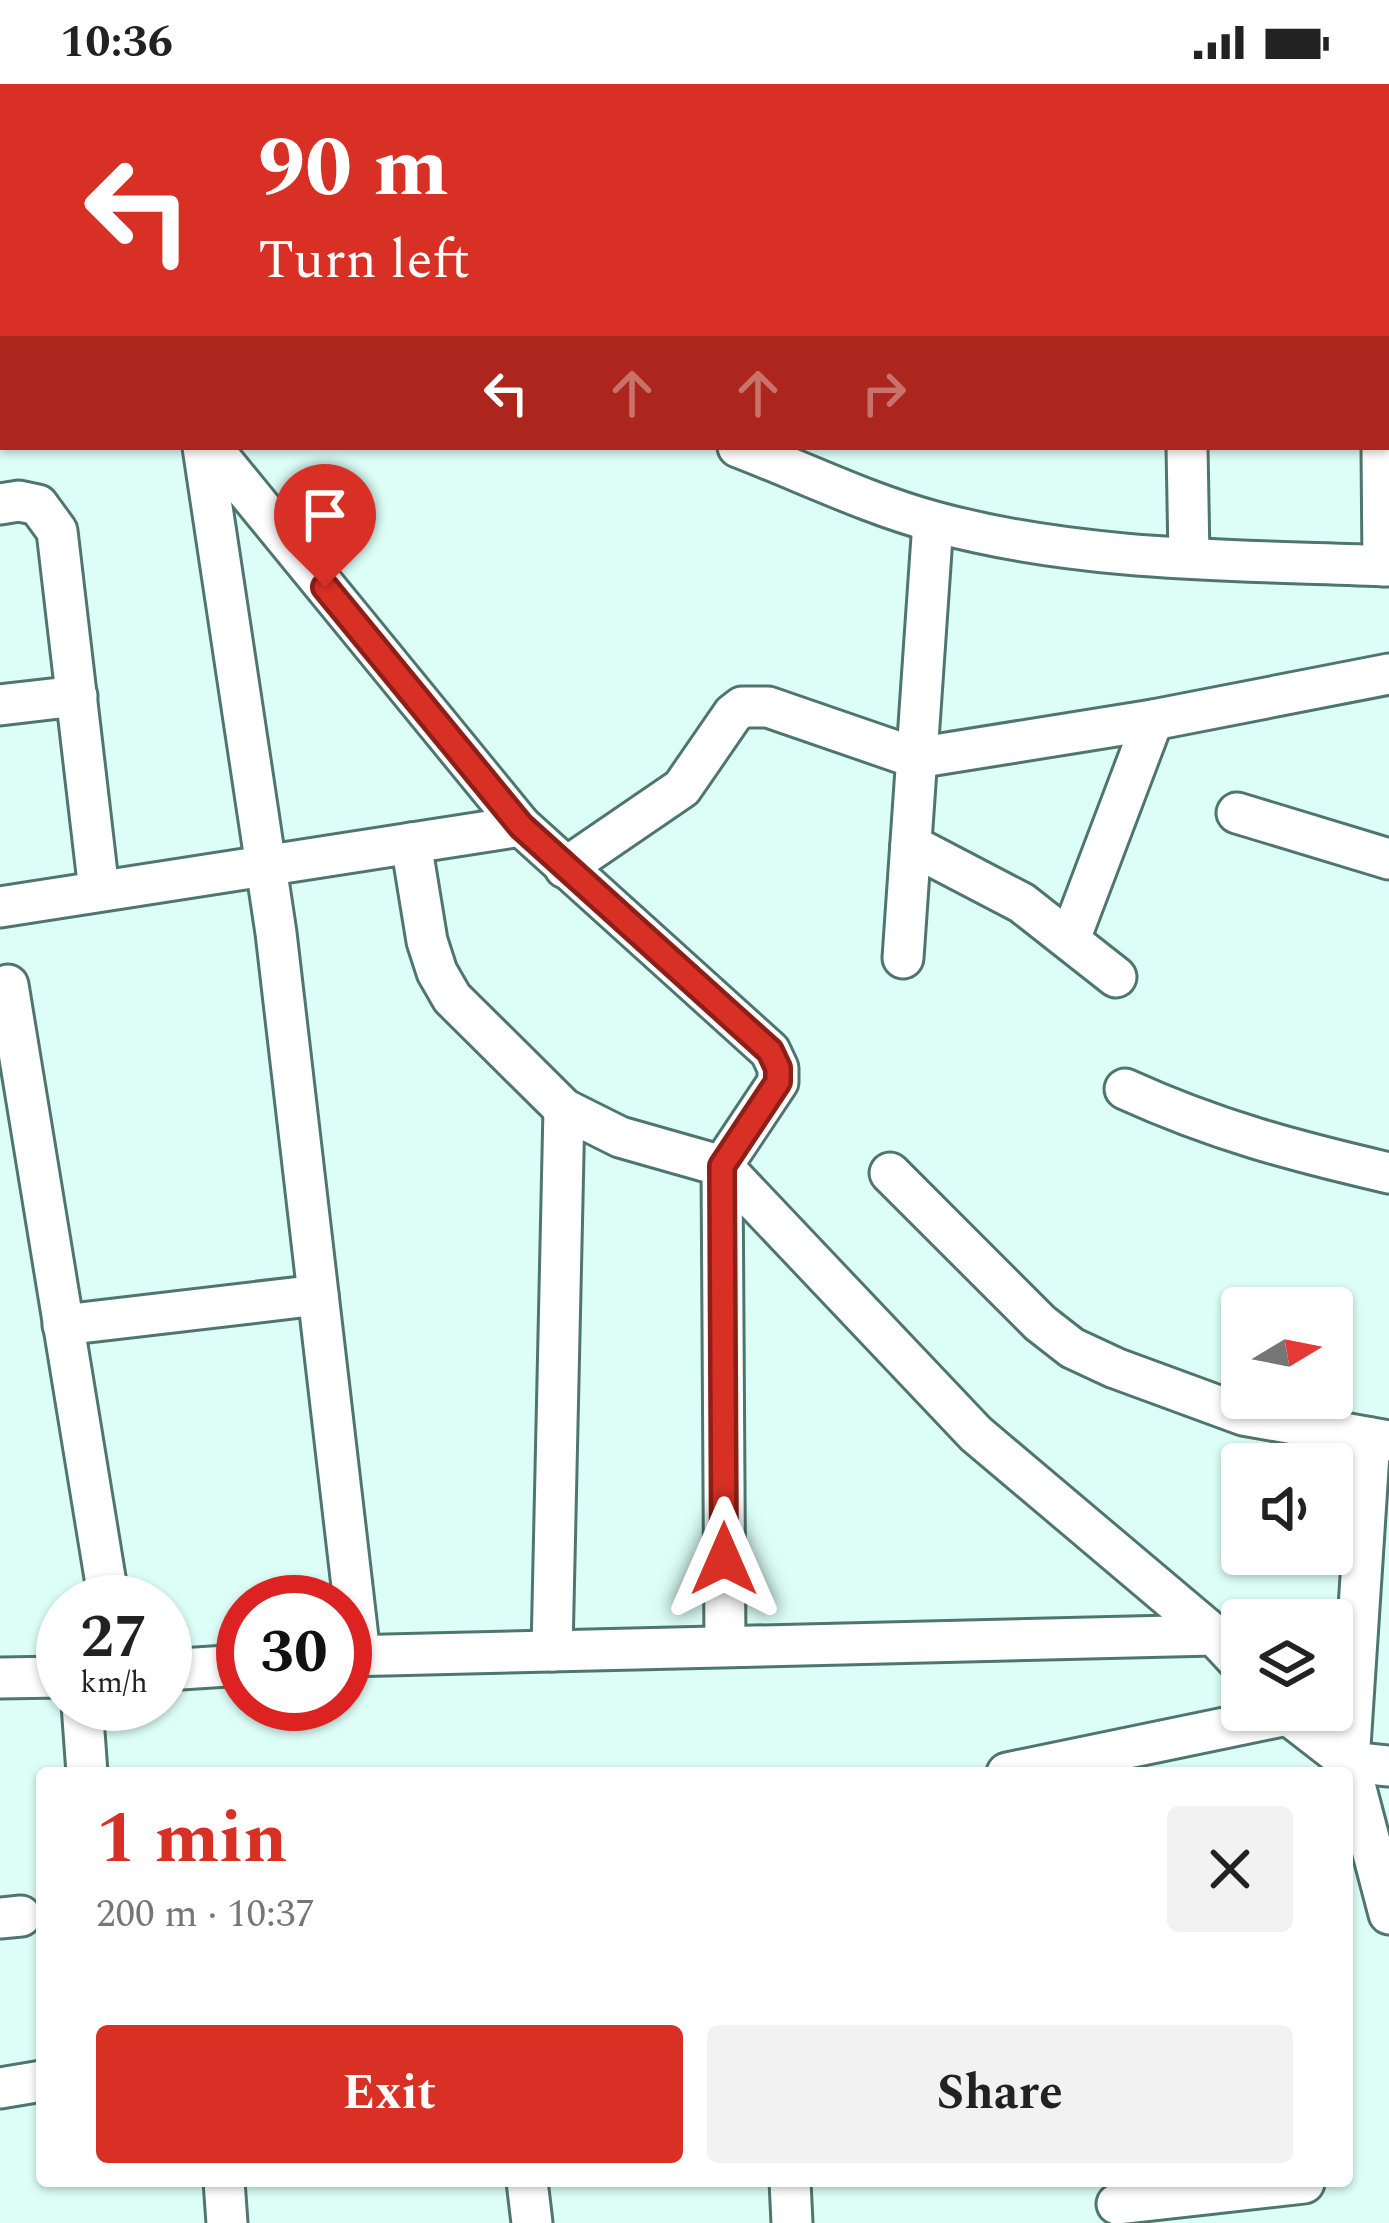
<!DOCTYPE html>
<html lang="en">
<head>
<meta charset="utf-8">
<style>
	:root { --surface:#fff; --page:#f2f2f2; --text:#222; --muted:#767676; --accent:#d93025 }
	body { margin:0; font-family:Spectral,serif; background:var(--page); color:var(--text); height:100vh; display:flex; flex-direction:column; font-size:45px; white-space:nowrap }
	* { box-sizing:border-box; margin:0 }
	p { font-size:39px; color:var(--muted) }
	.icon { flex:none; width:66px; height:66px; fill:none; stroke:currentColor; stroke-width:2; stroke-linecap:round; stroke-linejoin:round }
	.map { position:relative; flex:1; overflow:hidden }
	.side { position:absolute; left:36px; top:1683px; width:1317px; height:420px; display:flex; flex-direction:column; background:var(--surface); border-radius:12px; box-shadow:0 3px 9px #0004 }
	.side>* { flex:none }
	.banner { position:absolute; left:0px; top:0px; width:1389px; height:366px; box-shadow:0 3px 9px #0004; background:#d93025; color:#fff; overflow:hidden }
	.needle { width:78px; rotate:80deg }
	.tools { position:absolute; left:1221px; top:1203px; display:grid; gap:24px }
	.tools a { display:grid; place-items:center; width:132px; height:132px; border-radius:12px; background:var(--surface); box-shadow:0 3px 9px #0004; font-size:60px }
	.speed { position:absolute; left:36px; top:1491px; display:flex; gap:24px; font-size:60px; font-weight:700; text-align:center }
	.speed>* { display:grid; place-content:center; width:156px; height:156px; border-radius:50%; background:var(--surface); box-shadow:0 3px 9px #0004; line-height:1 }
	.speed small { font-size:30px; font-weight:400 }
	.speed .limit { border:18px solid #d22; background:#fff; color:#111 }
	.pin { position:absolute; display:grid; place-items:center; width:102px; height:102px; color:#fff; margin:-123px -51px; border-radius:50% 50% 50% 0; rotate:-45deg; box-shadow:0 0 12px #0007 }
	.pin .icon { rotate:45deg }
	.me { position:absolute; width:132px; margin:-66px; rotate:0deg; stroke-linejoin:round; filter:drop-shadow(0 0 9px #0008) }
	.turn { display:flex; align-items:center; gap:42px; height:252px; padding:0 60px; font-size:54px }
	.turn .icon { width:156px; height:156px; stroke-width:2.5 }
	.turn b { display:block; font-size:84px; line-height:102px }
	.lanes { display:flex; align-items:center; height:114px; padding:0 60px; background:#0003; justify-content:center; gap:60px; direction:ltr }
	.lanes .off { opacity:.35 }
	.round { display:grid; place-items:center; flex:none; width:126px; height:126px; border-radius:12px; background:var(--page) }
	.head { display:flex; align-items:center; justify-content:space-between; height:204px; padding:0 60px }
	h1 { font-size:72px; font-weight:700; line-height:90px; color:var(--accent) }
	.cta { display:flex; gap:24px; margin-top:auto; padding:24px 60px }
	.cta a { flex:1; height:138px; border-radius:12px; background:var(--accent); color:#fff; font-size:48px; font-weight:700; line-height:138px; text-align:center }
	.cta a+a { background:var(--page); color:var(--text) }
	.status { display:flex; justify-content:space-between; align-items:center; height:84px; padding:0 60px; background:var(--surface); direction:ltr }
	.status svg { height:33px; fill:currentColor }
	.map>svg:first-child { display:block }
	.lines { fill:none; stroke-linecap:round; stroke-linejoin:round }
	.minor-casing { stroke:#4f766e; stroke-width:45 }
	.minor { stroke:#fff; stroke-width:39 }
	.route-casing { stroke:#8d1f18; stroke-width:30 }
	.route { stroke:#d93025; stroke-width:21 }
</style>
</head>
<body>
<div class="status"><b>10:36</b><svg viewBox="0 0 49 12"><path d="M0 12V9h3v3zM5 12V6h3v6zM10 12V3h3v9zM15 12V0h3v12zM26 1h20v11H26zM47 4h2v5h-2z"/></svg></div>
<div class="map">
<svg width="1389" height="2139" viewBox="0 0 1389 2139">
	<rect width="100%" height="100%" fill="#dcfef7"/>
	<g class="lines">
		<g class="minor-casing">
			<g id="minor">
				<path d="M454,0L455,3"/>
				<path d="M741,0L755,3"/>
				<path d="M790,0V3"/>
				<path d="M1378,0V3"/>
				<path d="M0,43L3,61"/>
				<path d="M0,184H3"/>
				<path d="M203,363L276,849L360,1571"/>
				<path d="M211,363L521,742L770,967L778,984V998L722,1082L976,1350L1214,1551"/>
				<path d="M738,363C803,388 868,420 935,438C1082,478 1238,476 1389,482"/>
				<path d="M1187,363L1189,473"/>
				<path d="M1382,363L1383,482"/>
				<path d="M0,420L19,417L38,421L57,447L99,807"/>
				<path d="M0,621L77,612"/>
				<path d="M1237,729L1389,775"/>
				<path d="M411,759L427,857L437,888L452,914L564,1025L620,1053L722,1082L725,1562"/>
				<path d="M911,761L1022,819L1116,893"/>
				<path d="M565,784L682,704L733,630L742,623H768L916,674L1153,636L1389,590"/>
				<path d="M0,823L521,742"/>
				<path d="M1070,855L1153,636"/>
				<path d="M903,874L933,438"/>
				<path d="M8,901L109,1518"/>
				<path d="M1125,1005C1215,1046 1294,1067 1389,1089"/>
				<path d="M890,1089L1040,1239L1072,1264L1115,1284L1243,1331L1389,1357"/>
				<path d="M63,1241L318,1211"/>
				<path d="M1370,1354L1349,1678L1389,1830"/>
				<path d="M552,1567L564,1025"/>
				<path d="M345,1572L1214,1551L1242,1581"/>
				<path d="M165,1586L243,1581"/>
				<path d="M0,1594L63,1593"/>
				<path d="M82,1620L87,1689"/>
				<path d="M1282,1626L1349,1678L1389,1682"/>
				<path d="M1007,1689L1287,1631"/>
				<path d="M0,1834L21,1832"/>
				<path d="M0,2004L42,1997"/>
				<path d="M224,2097L227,2139"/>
				<path d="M527,2097L532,2139"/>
				<path d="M790,2097L792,2139"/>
				<path d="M1117,2120L1304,2099"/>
			</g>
		</g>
		<use href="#minor" class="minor"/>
	</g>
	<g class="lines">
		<g class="route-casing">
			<path id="route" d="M325,503L521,742L770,967L778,984V998L722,1082L724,1475"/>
		</g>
		<use href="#route" class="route"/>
	</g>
</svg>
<div class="tools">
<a><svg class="needle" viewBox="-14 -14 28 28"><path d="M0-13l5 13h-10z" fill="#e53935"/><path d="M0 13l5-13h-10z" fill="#767676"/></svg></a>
<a><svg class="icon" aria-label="sound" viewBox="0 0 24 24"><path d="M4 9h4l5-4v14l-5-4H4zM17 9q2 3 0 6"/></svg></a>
<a><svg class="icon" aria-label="layers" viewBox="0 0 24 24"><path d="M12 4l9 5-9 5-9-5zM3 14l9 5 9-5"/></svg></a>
</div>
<div class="speed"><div>27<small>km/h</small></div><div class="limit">30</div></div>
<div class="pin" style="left:325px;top:503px;background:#d93025"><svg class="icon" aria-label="arrive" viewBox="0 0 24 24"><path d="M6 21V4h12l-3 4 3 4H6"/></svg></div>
<svg class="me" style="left:724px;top:1475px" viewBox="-20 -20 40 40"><path d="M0-17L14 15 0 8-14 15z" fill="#d93025" stroke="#fff" stroke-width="4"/></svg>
<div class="banner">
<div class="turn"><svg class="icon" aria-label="left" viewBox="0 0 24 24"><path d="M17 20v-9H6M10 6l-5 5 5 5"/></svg><div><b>90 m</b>Turn left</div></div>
<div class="lanes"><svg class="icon" aria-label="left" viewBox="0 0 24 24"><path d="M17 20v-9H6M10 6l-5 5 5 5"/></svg><svg class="icon off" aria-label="ahead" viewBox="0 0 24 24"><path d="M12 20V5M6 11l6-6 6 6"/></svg><svg class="icon off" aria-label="ahead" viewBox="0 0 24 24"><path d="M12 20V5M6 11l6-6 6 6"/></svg><svg class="icon off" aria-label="right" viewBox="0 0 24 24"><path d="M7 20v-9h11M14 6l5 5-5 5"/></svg></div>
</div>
<section class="side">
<div class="head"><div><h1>1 min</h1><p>200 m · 10:37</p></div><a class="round"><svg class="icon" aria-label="close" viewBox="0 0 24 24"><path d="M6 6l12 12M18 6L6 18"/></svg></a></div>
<div class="cta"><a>Exit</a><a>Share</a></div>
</section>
</div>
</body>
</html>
